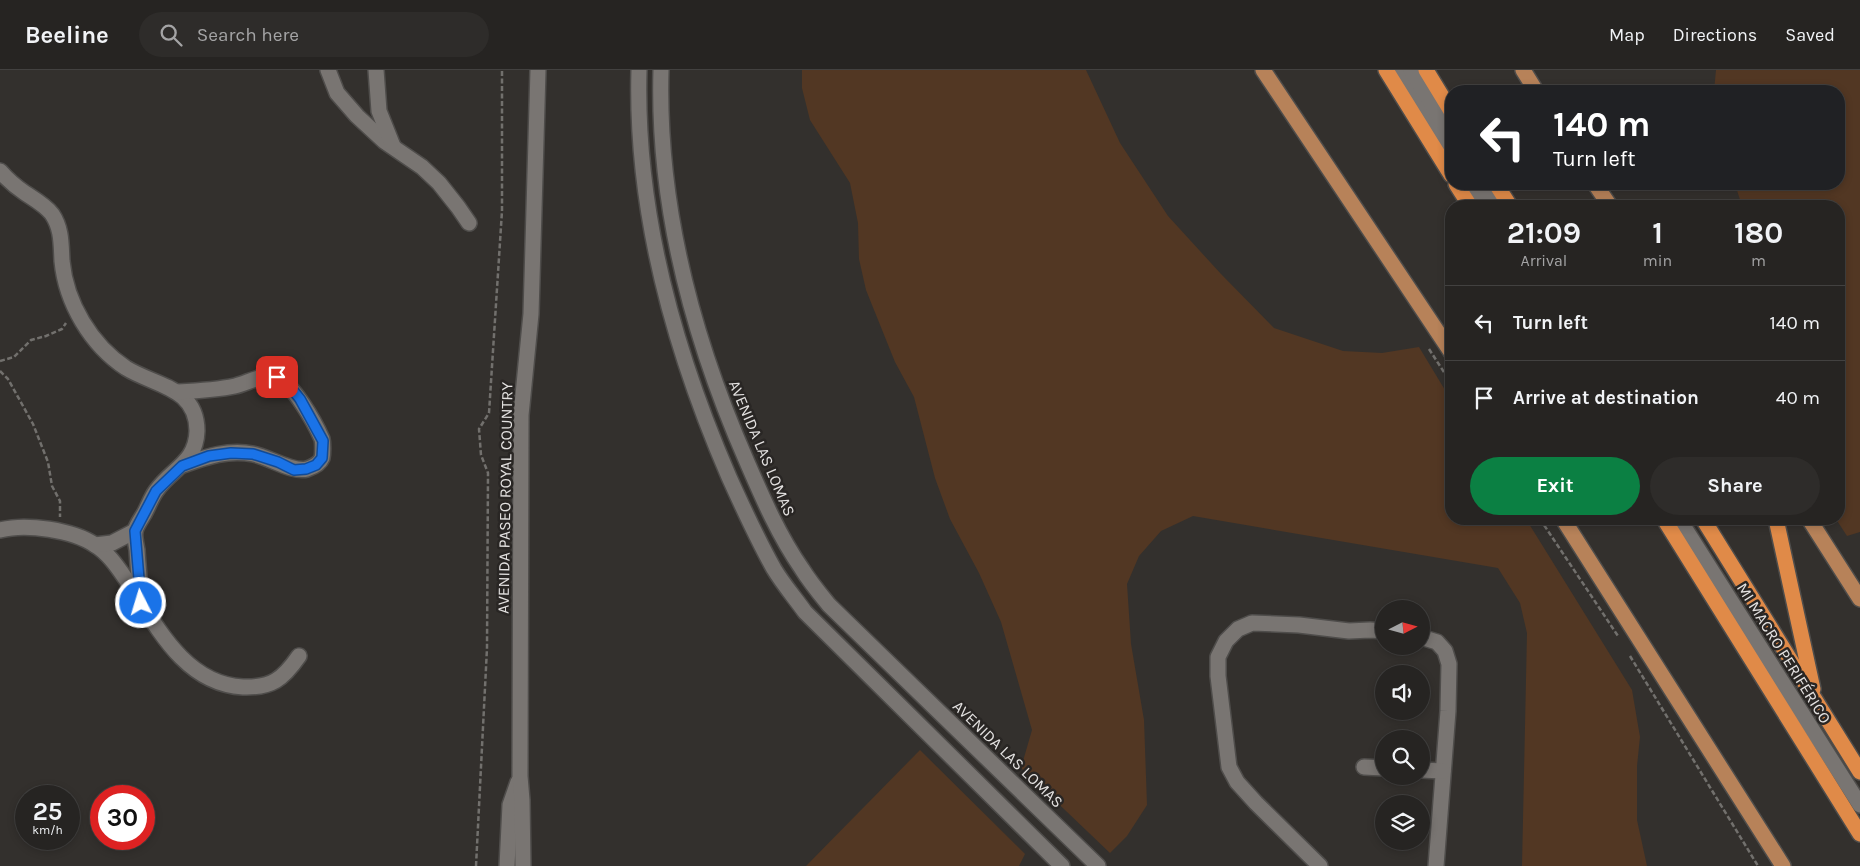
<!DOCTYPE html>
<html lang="en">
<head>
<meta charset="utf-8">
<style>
	:root { --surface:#262422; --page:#2e2c2a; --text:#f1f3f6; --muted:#a4a4a5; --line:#424140; --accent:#0b8043 }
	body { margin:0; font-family:Karla,sans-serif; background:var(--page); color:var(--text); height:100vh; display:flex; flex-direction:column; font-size:19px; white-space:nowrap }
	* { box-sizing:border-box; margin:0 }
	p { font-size:16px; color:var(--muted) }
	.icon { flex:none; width:28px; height:28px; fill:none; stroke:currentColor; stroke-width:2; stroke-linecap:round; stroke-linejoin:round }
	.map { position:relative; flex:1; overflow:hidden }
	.details { position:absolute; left:1445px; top:130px; width:400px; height:325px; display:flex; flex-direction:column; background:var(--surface); border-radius:20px; box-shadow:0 2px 8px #0003,0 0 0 1px var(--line) }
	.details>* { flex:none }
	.guide { position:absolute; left:1445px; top:15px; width:400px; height:105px; border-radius:20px; box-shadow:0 2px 8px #0003,0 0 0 1px var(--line); background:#202124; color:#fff; overflow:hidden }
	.needle { width:32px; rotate:84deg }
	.controls { position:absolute; left:1375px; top:530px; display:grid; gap:10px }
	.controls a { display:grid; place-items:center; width:55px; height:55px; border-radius:50%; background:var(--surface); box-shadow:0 2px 8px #0003,0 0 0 1px var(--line); font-size:25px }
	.speed { position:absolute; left:15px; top:715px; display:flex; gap:10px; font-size:25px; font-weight:700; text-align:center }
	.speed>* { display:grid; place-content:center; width:65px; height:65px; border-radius:50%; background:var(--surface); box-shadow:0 2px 8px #0003,0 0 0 1px var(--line); line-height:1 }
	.speed small { font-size:12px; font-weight:400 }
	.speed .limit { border:8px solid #d22; background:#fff; color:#111 }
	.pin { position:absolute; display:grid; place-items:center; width:42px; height:42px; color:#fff; margin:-21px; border-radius:10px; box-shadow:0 2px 8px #0006 }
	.me { position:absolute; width:55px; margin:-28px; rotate:355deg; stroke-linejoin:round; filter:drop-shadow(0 0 4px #0008) }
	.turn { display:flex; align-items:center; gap:18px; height:105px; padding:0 25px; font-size:22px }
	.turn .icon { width:65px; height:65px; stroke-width:2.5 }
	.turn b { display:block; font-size:35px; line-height:42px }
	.eta { display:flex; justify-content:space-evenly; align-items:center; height:85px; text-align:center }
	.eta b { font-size:30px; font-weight:700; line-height:35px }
	.cta { display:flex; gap:10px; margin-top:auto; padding:10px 25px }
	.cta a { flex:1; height:58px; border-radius:30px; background:var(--accent); color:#fff; font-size:20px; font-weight:700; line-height:58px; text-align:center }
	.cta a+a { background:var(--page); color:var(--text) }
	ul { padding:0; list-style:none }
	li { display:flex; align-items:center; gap:15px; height:75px; padding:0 25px; border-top:1px solid var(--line) }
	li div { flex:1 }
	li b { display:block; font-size:19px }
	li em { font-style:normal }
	header { display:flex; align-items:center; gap:30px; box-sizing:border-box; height:70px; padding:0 25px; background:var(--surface); border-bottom:1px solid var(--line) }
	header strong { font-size:24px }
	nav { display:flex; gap:28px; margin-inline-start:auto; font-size:18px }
	.search { width:350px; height:45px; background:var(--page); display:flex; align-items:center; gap:12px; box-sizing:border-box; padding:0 18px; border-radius:28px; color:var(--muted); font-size:19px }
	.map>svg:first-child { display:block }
	.green { fill:#523723 }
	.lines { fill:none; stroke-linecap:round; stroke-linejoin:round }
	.minor-casing { stroke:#4f4d4b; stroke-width:18 }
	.major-casing { stroke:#4f4d4b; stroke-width:18 }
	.highway-casing { stroke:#4f4d4b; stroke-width:18 }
	.path { stroke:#72706d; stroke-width:2.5; stroke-dasharray:5 2.5; stroke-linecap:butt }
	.minor { stroke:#797572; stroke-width:15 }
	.major { stroke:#b78259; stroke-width:15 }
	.highway { stroke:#e08a48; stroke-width:15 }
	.route-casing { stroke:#114b97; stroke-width:12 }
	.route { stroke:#1a73e8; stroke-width:9 }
	.labels { text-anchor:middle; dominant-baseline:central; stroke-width:5; stroke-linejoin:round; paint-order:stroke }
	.street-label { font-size:16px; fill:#e4e2e1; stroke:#292624 }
</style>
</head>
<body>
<header>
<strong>Beeline</strong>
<div class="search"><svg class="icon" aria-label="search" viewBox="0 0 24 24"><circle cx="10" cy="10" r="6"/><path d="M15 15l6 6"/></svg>Search here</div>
<nav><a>Map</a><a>Directions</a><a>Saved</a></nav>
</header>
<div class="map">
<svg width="1860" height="796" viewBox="0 0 1860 796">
	<rect width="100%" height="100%" fill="#33302d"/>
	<g class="green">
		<path d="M802,0H1086L1120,73L1168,146L1221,204L1274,258L1343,281L1382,283L1419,277L1451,330V449H1526L1632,620L1640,667L1637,696V750L1647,796H1522L1527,563L1520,533L1498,498L1193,446L1161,461L1139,486L1127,514L1131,574L1144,650L1147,735L1127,766L1110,783L1021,698L1032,660L1001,552L979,503L950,449L935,408L914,327L895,292L866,220L859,189L858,153L850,113L810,50L802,18Z"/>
		<path d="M1716,0H1860V462L1847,466L1836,449H1839V136H1742L1735,114H1839V21H1714Z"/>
		<path d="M920,680L1025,784L1019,796H806Z"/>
	</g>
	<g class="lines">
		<g class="minor-casing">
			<g id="minor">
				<path d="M328,0L337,23L357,46L384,71L422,97L439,113L458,137L469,153"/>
				<path d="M376,0L379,41L393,76"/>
				<path d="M639,0C635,139 674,280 729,407C743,438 757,469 774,499C783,514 795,528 805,542L1062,796"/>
				<path d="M661,0C657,135 693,269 747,392C763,429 779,466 802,499C810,512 820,524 829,535L1098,796"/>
				<path d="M1397,0L1451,87"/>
				<path d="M1411,0L1451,65"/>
				<path d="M0,101C7,109 16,117 25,123C34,129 45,135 52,144C62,159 61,174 62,191C66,233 91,275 126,298C155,316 197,317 197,361C196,393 172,398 156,421C151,428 148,437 144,444C141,449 136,456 135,461C134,467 136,474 137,480C138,498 140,515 141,533"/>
				<path d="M1468,114L1482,136"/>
				<path d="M1482,114L1496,136"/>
				<path d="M178,322C197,321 216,320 235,316C248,313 261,304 275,307C292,311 315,353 322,369C323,373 323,383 322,388C320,393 313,397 307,399C293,403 269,387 253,384C228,379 206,387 183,395"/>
				<path d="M1679,449L1860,735"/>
				<path d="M0,460C26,453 73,460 95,475C110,484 120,501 130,515C157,557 185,614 243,617C272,618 283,609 299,586"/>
				<path d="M95,475L112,473L135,461"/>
				<path d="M1421,567L1437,572L1445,581L1449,594L1448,641L1436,796"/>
				<path d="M1364,697L1384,698"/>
				<path d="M1421,700L1443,701"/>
				<path d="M507,796L510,735L518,712"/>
				<path d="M523,796L522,730L520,706L521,345L531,244L538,0"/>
				<path d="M1320,796L1256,733L1237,712L1229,697L1218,606V587L1226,571L1238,559L1252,553L1299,555L1349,561L1370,560L1384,561"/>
			</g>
		</g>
		<g class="major-casing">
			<g id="major">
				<path d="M1263,0L1451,282"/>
				<path d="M1523,0L1536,21"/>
				<path d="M1595,114L1610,136"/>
				<path d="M1563,449L1783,796"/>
				<path d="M1809,449L1860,529"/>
			</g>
		</g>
		<g class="highway-casing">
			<g id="highway">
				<path d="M1386,0L1451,105"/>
				<path d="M1426,0L1451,41"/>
				<path d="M1456,114L1470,136"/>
				<path d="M1496,114L1510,136"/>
				<path d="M1664,449L1860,764"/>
				<path d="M1703,449L1860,702"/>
				<path d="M1776,449L1813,619"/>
			</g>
		</g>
		<g class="path">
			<path d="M1429,279L1451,313"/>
			<path d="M0,291L14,287L31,270L46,266L62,259L66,253"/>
			<path d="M0,301L8,309L33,354L48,392L52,416L60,431V447"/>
			<path d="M1540,449L1618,566"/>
			<path d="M1630,586L1758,796"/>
			<path d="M476,796L487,578L488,403L481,385L479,359L489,343L502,141V0"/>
		</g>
		<use href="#minor" class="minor"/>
		<use href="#major" class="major"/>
		<use href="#highway" class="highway"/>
	</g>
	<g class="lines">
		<g class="route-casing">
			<path id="route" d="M141,533L135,461L156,421L182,396L209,386L231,383L253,384L278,392L294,400L306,399L316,395L322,388L323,371L300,329L288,314L277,307"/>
		</g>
		<use href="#route" class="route"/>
	</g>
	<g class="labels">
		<g class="street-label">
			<text transform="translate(762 378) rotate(67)">AVENIDA LAS LOMAS</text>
			<text transform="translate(505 428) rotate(-89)">AVENIDA PASEO ROYAL COUNTRY</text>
			<text transform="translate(1784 583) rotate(58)">MI MACRO PERIFÉRICO</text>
			<text transform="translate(1008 684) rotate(44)">AVENIDA LAS LOMAS</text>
		</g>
	</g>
</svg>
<div class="controls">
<a><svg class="needle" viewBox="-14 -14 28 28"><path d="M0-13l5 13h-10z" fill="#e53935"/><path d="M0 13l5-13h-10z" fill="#a4a4a5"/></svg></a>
<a><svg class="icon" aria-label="sound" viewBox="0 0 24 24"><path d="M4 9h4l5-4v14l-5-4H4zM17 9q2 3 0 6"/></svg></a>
<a><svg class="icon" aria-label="search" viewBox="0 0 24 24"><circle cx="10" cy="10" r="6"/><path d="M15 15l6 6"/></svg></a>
<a><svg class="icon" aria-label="layers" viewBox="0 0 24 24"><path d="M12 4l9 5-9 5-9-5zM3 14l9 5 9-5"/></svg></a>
</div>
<div class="speed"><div>25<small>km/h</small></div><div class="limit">30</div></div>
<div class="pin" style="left:277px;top:307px;background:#d93025"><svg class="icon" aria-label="arrive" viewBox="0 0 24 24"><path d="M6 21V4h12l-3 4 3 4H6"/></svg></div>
<svg class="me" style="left:141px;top:533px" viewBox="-20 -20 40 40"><circle r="17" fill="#1a73e8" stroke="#fff" stroke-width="3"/><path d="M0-11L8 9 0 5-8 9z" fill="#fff"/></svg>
<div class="guide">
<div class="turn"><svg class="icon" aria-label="left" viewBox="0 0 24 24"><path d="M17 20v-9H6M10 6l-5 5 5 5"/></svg><div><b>140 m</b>Turn left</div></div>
</div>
<section class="details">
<div class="eta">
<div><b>21:09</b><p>Arrival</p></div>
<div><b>1</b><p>min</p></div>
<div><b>180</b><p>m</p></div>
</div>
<ul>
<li><svg class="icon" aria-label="left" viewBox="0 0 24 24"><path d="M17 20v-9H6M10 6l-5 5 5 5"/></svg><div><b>Turn left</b></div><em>140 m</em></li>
<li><svg class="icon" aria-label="arrive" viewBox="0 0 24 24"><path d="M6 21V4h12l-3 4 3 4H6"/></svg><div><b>Arrive at destination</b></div><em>40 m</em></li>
</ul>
<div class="cta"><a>Exit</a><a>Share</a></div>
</section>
</div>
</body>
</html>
